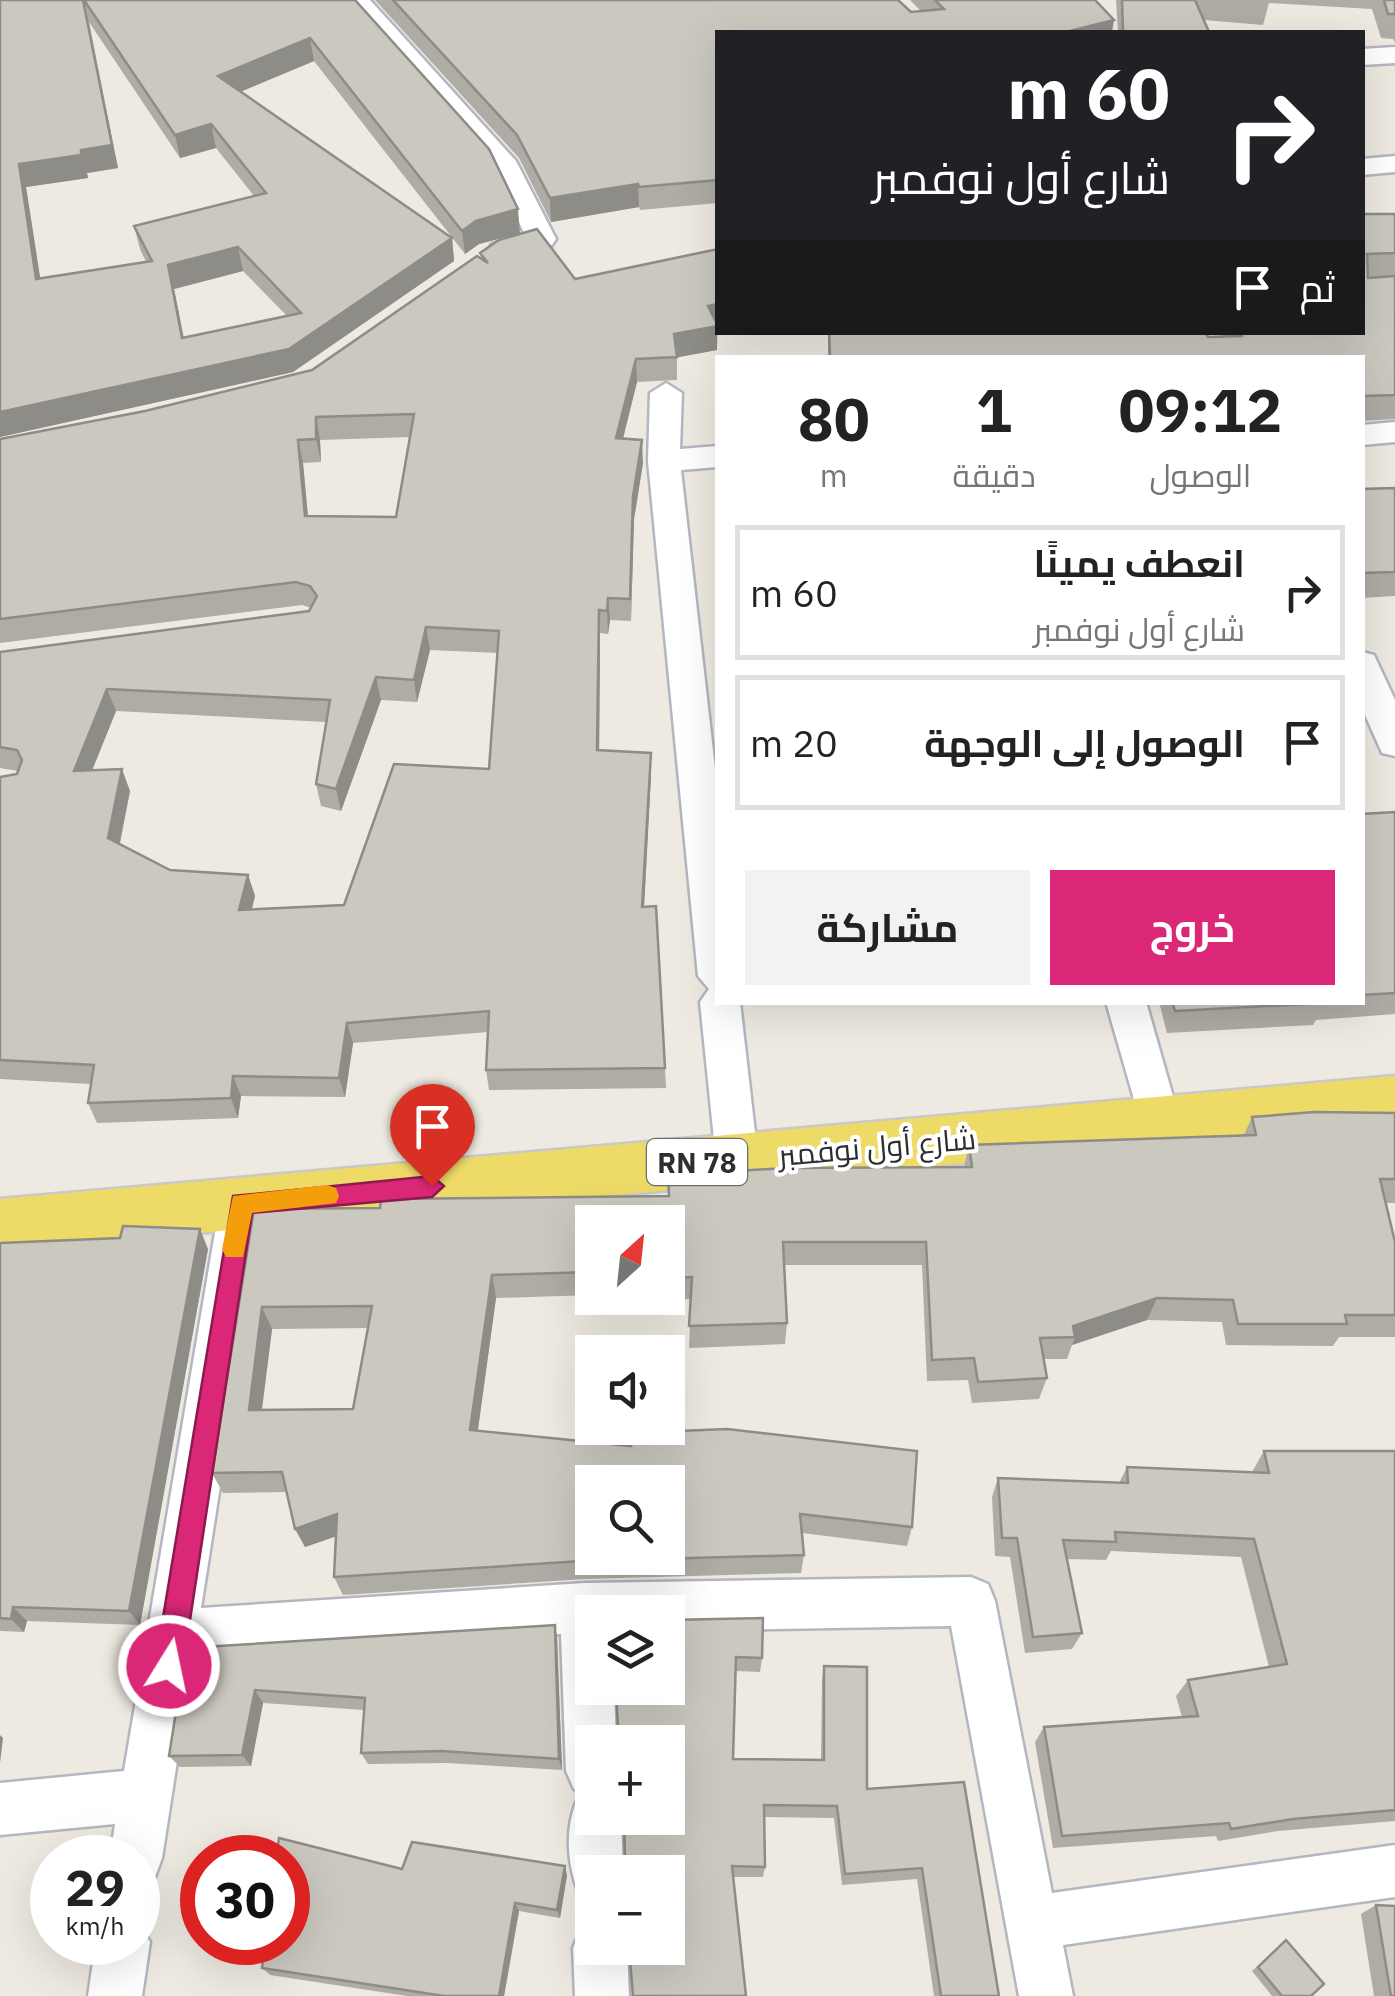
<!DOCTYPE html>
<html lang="ar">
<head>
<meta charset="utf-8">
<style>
	:root { --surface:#fff; --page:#f2f2f2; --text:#222; --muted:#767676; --line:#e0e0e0; --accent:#db2777 }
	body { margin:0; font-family:"IBM Plex Sans",Cairo,sans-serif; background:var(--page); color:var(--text); direction:rtl; height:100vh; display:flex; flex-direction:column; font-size:38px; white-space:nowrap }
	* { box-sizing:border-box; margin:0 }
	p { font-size:32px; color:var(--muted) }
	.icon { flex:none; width:55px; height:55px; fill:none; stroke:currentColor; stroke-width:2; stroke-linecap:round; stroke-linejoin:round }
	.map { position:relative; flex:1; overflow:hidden; direction:ltr }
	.panel { position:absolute; left:715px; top:355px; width:650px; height:650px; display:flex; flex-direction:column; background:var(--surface); border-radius:0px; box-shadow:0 10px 40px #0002; direction:rtl }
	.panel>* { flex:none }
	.guide { position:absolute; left:715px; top:30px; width:650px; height:305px; border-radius:0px; box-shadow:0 10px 40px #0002; direction:rtl; background:#202124; color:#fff; overflow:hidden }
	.needle { width:65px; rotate:27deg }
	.fabs { position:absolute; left:575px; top:1205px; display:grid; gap:20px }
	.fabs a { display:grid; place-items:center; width:110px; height:110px; border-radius:0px; background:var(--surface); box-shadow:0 10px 40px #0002; font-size:50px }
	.speed { position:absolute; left:30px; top:1835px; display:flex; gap:20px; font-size:50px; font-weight:700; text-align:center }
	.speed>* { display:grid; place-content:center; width:130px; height:130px; border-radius:50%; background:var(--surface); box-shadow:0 10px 40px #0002; line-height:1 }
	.speed small { font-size:25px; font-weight:400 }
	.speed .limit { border:15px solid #d22; background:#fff; color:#111 }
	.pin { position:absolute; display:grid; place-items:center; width:85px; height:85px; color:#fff; margin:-102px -42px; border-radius:50% 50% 50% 0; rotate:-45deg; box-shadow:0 0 10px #0007 }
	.pin .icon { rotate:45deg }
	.me { position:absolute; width:110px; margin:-55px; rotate:10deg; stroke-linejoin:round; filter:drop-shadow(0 0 8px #0008) }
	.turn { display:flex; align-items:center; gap:35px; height:210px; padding:0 30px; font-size:45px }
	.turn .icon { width:130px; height:130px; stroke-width:2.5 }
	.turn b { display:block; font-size:70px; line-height:85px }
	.then { display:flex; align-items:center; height:95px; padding:0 30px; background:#0003; gap:20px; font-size:38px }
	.eta { display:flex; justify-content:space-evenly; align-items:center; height:170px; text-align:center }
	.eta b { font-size:60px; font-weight:700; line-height:70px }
	.action { display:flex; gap:20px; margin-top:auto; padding:20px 30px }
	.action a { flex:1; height:115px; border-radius:0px; background:var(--accent); color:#fff; font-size:40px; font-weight:700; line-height:115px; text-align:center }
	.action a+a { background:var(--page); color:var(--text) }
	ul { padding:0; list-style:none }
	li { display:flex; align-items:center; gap:30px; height:135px; margin:0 20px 15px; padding:0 10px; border:5px solid var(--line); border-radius:0px }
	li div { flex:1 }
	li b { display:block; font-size:38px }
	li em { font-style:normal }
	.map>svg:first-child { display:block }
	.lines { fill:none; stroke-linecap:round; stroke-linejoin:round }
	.street-casing { stroke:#b4b6c0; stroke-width:5 }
	.primary-casing { stroke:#c9c9c9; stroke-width:5 }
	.street { fill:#fff; fill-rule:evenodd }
	.primary { fill:#edda67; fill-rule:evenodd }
	.wall { fill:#aeaca4; fill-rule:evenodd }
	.shaded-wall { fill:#8d8c86 }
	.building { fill:#cac8bf; stroke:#8d8c86; stroke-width:2.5; fill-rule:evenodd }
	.route { fill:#db2777; stroke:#8e194d; stroke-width:2.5 }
	.slow { fill:#f59e0b }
	.labels { text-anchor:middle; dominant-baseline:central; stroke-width:8; stroke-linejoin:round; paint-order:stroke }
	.shield { fill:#fff; stroke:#6d6d6d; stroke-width:2.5 }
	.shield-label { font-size:28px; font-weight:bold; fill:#2e2e2e }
	.street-label { font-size:30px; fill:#2e2e2e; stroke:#fff }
</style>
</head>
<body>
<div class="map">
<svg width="1395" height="1996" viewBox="0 0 1395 1996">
	<rect width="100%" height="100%" fill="#eeeae1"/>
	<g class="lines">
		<g class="street-casing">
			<g id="street">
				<path d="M343,0H370L516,161L556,239L552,245L502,259L492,256L488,250L492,244L525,235L494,170Z"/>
				<path d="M1395,47V63L1362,65V49Z"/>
				<path d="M1395,156V172L1362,175V159Z"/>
				<path d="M666,383L682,393L680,449L718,446V467L681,470L718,795V1002H740L758,1159L752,1172L737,1177L722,1172L716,1159L700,1002L709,989L698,976L648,461L650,393Z"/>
				<path d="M1395,422V442L1362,445V425Z"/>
				<path d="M1362,652L1374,655L1395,700V756L1382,753L1362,708Z"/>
				<path d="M1106,1002H1146L1180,1121L1174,1134L1159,1139L1144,1134Z"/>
				<path d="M242,1184L257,1190L264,1203L201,1608L585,1583L971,1577L988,1584L995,1601L1052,1893L1395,1845V1897L1063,1945L1073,1996H1019L951,1626L668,1631V1612H592V1688H614L616,1742H592V1818H621L623,1872H592V1897L578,1891C567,1863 565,1828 577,1800L588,1795L574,1789L566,1771L561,1634L193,1658L162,1858L155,1877L138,1884V1858H110L115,1824L0,1835V1783L124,1771L220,1203L227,1190Z"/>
				<path d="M138,1921L150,1942L142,1996H88L96,1942H138Z"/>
				<path d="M592,1924V1948H627L629,1996H575L573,1948L581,1929Z"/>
			</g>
		</g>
		<g class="primary-casing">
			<path id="primary" d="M1395,1076V1124L0,1251V1199Z"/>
		</g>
		<use href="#street" class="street"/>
		<use href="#primary" class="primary"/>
	</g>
	<g class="wall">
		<path d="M0,0H355L520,233L479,244L465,254L314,61L240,92L452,238L454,261L293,372L0,437ZM89,22L180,158L216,148L254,196L134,226L140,249L146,262L40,279L26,187L88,178L87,173L118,168ZM243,271L287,316L184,338L174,289Z"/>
		<path d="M375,0H898L911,12L921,11L910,0H1095L718,32V203L640,210L639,207L551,222L519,158Z"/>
		<path d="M1116,0H1395V43L1393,39L1381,38L1372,9L1269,3L1263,25L1204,20L1209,32H1118Z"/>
		<path d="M1362,214H1395V419L1362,421V358H828V332H1206L1208,337L1223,336L1221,332H1362Z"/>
		<path d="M480,253L575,279L717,350L677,357V380L637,382L623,439L643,463L634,519L631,621L610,620L608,634L600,633L599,750L651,775L644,906L665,1068L666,1088L489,1090L486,1070L488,1032L353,1043L345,1097L241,1096L238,1118L97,1123L88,1103L91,1084L0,1079V777L17,774L18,771L0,768V652L309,611L311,608L302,605L0,643V439L145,411L312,370L481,258ZM410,437L396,517L308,516L303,463L321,462L320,440ZM430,650L498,653L489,769L344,905L252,909L255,896L248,875L170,870L120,844L130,791L92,770L116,711L326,722L316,784L321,806L341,811L381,700L417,702Z"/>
		<path d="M1395,488V596L1362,598V489Z"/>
		<path d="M715,690H718V757L715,732Z"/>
		<path d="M1395,812V1014L1316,1020L1313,1025L1167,1033L1159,1002H1362V814Z"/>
		<path d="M1395,1113V1203H1386L1395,1242V1337H1339L1333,1346L1226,1345L1222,1322L1147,1320L1072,1345L1067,1359H1044L1047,1378L1039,1399L972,1403L968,1380L927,1381L922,1265H784L787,1323L785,1344L689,1348L691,1299L672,1300L671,1292H668V1222H592V1295L496,1298L478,1430L912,1527L907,1546L802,1533L804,1555L801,1573L585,1579L343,1595L334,1577L336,1536L305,1547L287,1492L223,1493L212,1473L254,1209L380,1208L669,1196L964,1167L969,1145L1244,1135L1252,1117ZM368,1328L353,1409L262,1410L272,1329Z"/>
		<path d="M0,1243L208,1249L140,1625L27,1621L24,1632L0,1631Z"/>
		<path d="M1264,1451H1395V1821L1278,1831L1218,1841L1216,1836L1053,1848L1035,1742L1044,1727L1182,1717L1176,1696L1188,1680L1269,1667L1241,1557L1111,1551L1106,1560L1067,1559L1082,1633L1072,1649L1025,1653L1010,1557L995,1556L992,1497L998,1478L1119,1483L1127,1467L1252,1472Z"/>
		<path d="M668,1620L762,1658L760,1672L736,1671L733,1759L821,1760L822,1680L824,1666L867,1789L964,1782L999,1996H934L917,1879L842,1885L834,1818L764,1817L765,1867L763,1877H733L625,1861L616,1688H668Z"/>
		<path d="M555,1625L557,1638L562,1770L447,1763L368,1764L361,1753L364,1710L263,1703L251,1766L180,1767L169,1756L186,1648Z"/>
		<path d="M402,1869L567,1875L560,1918L519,1911L504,1996H407L270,1975L262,1968Z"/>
		<path d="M1376,1905L1395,1996H1374L1361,1914Z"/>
		<path d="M1286,1940L1311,1996H1272L1252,1971Z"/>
	</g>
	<g class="shaded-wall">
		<path d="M83,0L118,168L87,173L88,178L26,187L44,302L36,279L19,164Z"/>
		<path d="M1114,20L1112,32H1066Z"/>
		<path d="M310,38L314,61L223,99L218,76Z"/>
		<path d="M211,124L216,148L180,158L175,135Z"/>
		<path d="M638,184L639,207L551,222L550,198Z"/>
		<path d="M518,209L520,233L479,244L465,254L462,231L476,221Z"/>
		<path d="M452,238L454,261L293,372L0,437V412L289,349Z"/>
		<path d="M238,247L243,271L174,289L188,361L168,265Z"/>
		<path d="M718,304L717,350L674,358V334L708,306Z"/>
		<path d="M636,359L637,382L617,462L616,438Z"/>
		<path d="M316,417L320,440L321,462L316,439Z"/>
		<path d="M298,440L303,463L310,539L305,516Z"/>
		<path d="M642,440L643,463L634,519L631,621L633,496Z"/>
		<path d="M608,598L610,620L608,634L607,611Z"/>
		<path d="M599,610L600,633L599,772L597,750Z"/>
		<path d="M426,627L430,650L417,702L414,680Z"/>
		<path d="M376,677L381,700L341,811L336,789Z"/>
		<path d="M107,689L116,711L83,793L74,771Z"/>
		<path d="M651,753V775L643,928L642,907Z"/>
		<path d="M122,769L130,791L116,860L108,838Z"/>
		<path d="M248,875L255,896L246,931L239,910Z"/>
		<path d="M347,1023L353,1043L345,1097L339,1078Z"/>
		<path d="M233,1076L241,1096L238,1118L231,1098Z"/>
		<path d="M200,1229L208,1249L140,1625L129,1611Z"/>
		<path d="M492,1275L496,1298L475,1450L470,1430Z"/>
		<path d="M1157,1298L1147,1320L1072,1345L1075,1337L1073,1326Z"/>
		<path d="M262,1307L272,1329L259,1431L249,1410Z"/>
		<path d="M337,1514L346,1533L305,1547L295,1529Z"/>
		<path d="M13,1607L27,1621L24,1632L11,1619Z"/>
		<path d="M555,1625L557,1638L562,1770L559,1759Z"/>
		<path d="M255,1690L263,1703L251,1766L242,1755Z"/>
		<path d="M0,1735L3,1738L0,1763Z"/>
		<path d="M565,1866L567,1875L560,1918L557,1910Z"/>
		<path d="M515,1903L519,1911L504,1996H499Z"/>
	</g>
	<g class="building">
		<path d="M0,0H83L112,145L81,150V155L19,164L36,279L152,261L134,226L266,193L211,124L175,135L84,0H355L489,149L518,209L476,221L462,231L310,38L218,76L452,238L289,349L0,412ZM238,247L301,313L182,338L168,265Z"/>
		<path d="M393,0H898L911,12L944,9L935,0H1095L1114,20L1066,32H718V180L639,187L638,184L550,198L517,135Z"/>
		<path d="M1122,0H1195L1209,32H1123Z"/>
		<path d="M1384,0H1395V14H1388Z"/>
		<path d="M1362,214H1395V253L1367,254L1368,278L1395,276V395L1362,396V358H830L829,332H1206L1208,337L1242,336L1241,332H1362Z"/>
		<path d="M537,229L575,279L718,249V304L708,306L718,326L674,334L677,357L636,359L616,438L642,440L633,496L630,599L608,598L607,611L599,610L597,750L651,753L642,907L656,906L665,1068L486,1070L489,1011L347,1023L339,1078L233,1076L231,1098L88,1103L94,1065L0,1060V777L17,774L22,760L17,750L0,747V652L309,611L317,596L310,586L296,582L0,619V439L145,411L312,370L477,256L488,263L480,253L499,240ZM414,414L396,517L305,516L298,440L316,439V417ZM426,627L499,631L489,769L394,764L344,905L239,910L248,875L170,870L108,838L122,769L74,771L107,689L330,700L316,784L336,789L376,677L414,680Z"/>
		<path d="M1395,488V572L1362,573V489Z"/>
		<path d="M1395,812V993L1362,995V814Z"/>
		<path d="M1172,1002H1324V1003L1175,1011Z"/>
		<path d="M1314,1112L1395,1113V1179H1380L1395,1242V1315H1345L1347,1324H1238L1233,1300L1157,1298L1073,1326L1075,1337L1040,1338L1047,1378L978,1382L974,1358L932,1360L926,1242H783L787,1323L689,1326L692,1277L671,1278V1270H668V1222H592V1272L492,1275L470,1430L631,1446V1433L727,1429L917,1451L912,1527L800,1514L804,1555L582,1561L334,1577L337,1514L295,1529L282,1472L212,1473L254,1209L380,1208L381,1199L669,1196L668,1175L786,1168L972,1167L969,1145L1256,1135L1252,1117ZM372,1306L353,1409L249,1410L262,1307ZM592,1482H668V1558H592Z"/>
		<path d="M123,1226L200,1229L129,1611L13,1607L11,1619L0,1618V1243L120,1238Z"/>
		<path d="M1264,1451H1395V1810L1293,1819L1231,1829L1229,1823L1062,1836L1044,1727L1198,1716L1188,1680L1287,1664L1254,1539L1115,1532L1116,1542L1063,1540L1082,1633L1033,1637L1017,1538H1002L998,1478L1128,1483L1127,1467L1269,1473Z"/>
		<path d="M594,1601H664L666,1612H594Z"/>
		<path d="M763,1618L762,1658L736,1657L733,1759L824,1760V1666L867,1667V1789L964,1782L999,1996H941L922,1868L845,1874L837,1806L764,1805L765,1867L732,1866L746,1996H633L629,1948H668V1872H622L621,1865L625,1861L624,1818H668V1742H609L608,1733L618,1729L616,1688H668V1620Z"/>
		<path d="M555,1625L559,1759L442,1751L361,1753L365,1698L255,1690L242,1755L169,1756L186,1648Z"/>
		<path d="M279,1838L402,1869L412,1842L565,1866L557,1910L515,1903L499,1996H444L262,1968L265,1942H288V1858H276Z"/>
		<path d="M1376,1905L1395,1906V1996H1391Z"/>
		<path d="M1286,1940L1324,1984L1311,1996H1282L1258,1967Z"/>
	</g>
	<path class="route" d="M432,1176L444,1186L432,1197L252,1213L183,1666L179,1677L169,1681L159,1677L155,1666L233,1196Z"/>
	<path class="slow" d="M327,1185L336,1188L339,1196L336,1203L252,1213L243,1257H226L222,1249L233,1196Z"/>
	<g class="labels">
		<rect class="shield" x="647" y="1139" width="100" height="46" rx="8"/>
		<g class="shield-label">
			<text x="697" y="1162">RN 78</text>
		</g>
		<g class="street-label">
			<text transform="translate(877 1146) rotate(-5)">شارع أول نوفمبر</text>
		</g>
	</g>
</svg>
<div class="fabs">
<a><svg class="needle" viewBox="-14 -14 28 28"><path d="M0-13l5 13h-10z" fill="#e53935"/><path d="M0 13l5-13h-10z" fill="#767676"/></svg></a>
<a><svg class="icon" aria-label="sound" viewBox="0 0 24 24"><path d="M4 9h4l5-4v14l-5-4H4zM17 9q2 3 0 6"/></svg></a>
<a><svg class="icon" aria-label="search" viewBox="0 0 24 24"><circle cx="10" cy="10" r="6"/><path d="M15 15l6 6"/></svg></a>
<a><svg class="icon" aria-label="layers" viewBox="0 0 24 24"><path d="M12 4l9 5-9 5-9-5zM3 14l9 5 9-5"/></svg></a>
<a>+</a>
<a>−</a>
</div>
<div class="speed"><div>29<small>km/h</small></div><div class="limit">30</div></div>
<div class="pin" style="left:432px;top:1186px;background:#d93025"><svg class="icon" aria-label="arrive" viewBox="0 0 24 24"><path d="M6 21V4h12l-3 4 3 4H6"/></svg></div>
<svg class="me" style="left:169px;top:1666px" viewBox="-20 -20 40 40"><circle r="17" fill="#db2777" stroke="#fff" stroke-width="3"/><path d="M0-11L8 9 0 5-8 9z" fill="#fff"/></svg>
<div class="guide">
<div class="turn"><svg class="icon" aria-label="right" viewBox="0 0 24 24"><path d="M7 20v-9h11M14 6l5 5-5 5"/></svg><div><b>60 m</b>شارع أول نوفمبر</div></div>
<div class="then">ثم<svg class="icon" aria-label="arrive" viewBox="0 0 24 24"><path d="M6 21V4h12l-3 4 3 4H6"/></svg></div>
</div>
<section class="panel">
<div class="eta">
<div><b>09:12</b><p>الوصول</p></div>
<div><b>1</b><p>دقيقة</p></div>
<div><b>80</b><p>m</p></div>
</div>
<ul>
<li><svg class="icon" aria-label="right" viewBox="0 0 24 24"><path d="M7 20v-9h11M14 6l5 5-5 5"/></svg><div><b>انعطف يمينًا</b><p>شارع أول نوفمبر</p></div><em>60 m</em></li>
<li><svg class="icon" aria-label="arrive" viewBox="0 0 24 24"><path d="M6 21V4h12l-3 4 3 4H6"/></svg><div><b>الوصول إلى الوجهة</b></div><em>20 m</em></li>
</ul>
<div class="action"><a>خروج</a><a>مشاركة</a></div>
</section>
</div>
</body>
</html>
